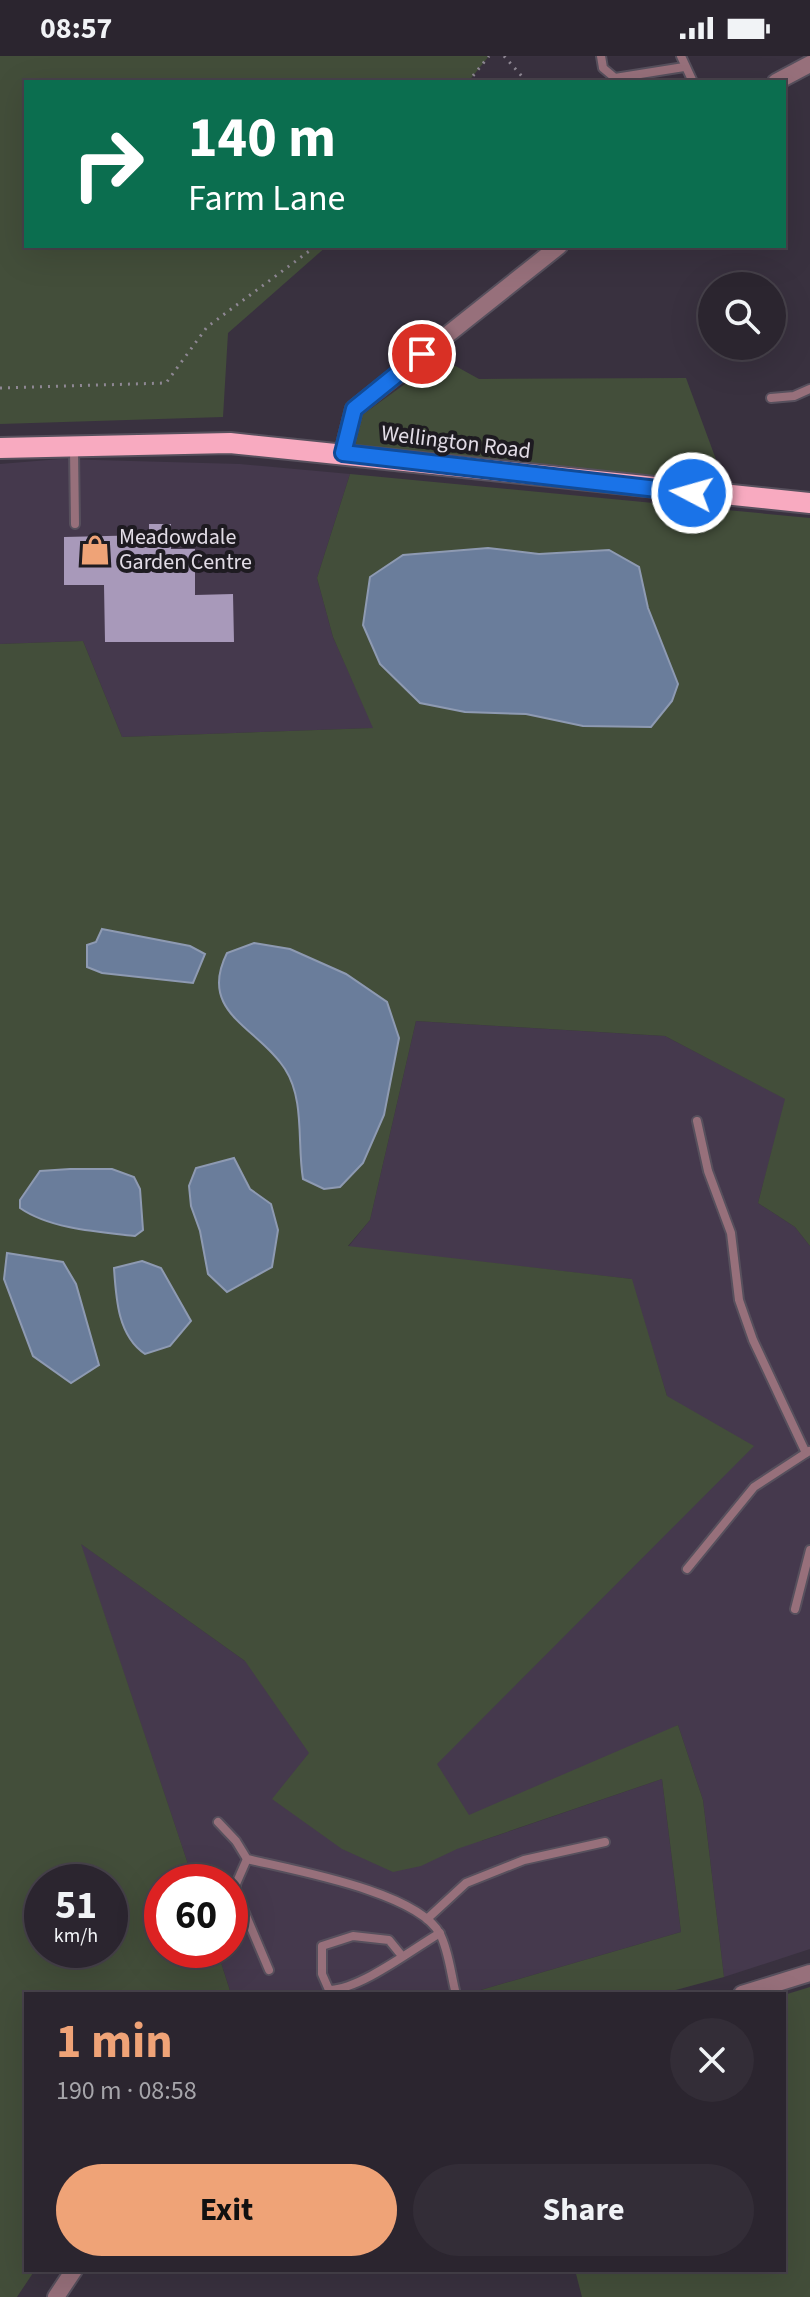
<!DOCTYPE html>
<html lang="en">
<head>
<meta charset="utf-8">
<style>
	:root { --surface:#2b252f; --page:#332d37; --text:#f1f3f6; --muted:#a6a5aa; --line:#47424b; --accent:#efa377 }
	body { margin:0; font-family:"Source Sans 3",sans-serif; background:var(--page); color:var(--text); height:100vh; display:flex; flex-direction:column; font-size:30px; white-space:nowrap }
	* { box-sizing:border-box; margin:0 }
	p { font-size:26px; color:var(--muted) }
	.icon { flex:none; width:44px; height:44px; fill:none; stroke:currentColor; stroke-width:2; stroke-linecap:round; stroke-linejoin:round }
	.map { position:relative; flex:1; overflow:hidden }
	.details { position:absolute; left:24px; top:1936px; width:762px; height:280px; display:flex; flex-direction:column; background:var(--surface); border-radius:0px; box-shadow:0 8px 32px #0002,0 0 0 2px var(--line) }
	.details>* { flex:none }
	.guide { position:absolute; left:24px; top:24px; width:762px; height:168px; border-radius:0px; box-shadow:0 8px 32px #0002,0 0 0 2px var(--line); background:#0b6e4f; color:#fff; overflow:hidden }
	.controls { position:absolute; left:698px; top:216px; display:grid; gap:16px }
	.controls a { display:grid; place-items:center; width:88px; height:88px; border-radius:50%; background:var(--surface); box-shadow:0 8px 32px #0002,0 0 0 2px var(--line); font-size:40px }
	.speed { position:absolute; left:24px; top:1808px; display:flex; gap:16px; font-size:40px; font-weight:700; text-align:center }
	.speed>* { display:grid; place-content:center; width:104px; height:104px; border-radius:50%; background:var(--surface); box-shadow:0 8px 32px #0002,0 0 0 2px var(--line); line-height:1 }
	.speed small { font-size:20px; font-weight:400 }
	.speed .limit { border:12px solid #d22; background:#fff; color:#111 }
	.pin { position:absolute; display:grid; place-items:center; width:68px; height:68px; color:#fff; margin:-34px; border:4px solid #fff; border-radius:50%; box-shadow:0 2px 8px #0007 }
	.me { position:absolute; width:88px; margin:-44px; rotate:276deg; stroke-linejoin:round; filter:drop-shadow(0 0 6px #0008) }
	.turn { display:flex; align-items:center; gap:28px; height:168px; padding:0 32px; font-size:36px }
	.turn .icon { width:104px; height:104px; stroke-width:2.5 }
	.turn b { display:block; font-size:56px; line-height:68px }
	.round { display:grid; place-items:center; flex:none; width:84px; height:84px; border-radius:42px; background:var(--page) }
	.head { display:flex; align-items:center; justify-content:space-between; height:136px; padding:0 32px }
	h1 { font-size:48px; font-weight:700; line-height:60px; color:var(--accent) }
	.cta { display:flex; gap:16px; margin-top:auto; padding:16px 32px }
	.cta a { flex:1; height:92px; border-radius:48px; background:var(--accent); color:#111; font-size:32px; font-weight:700; line-height:92px; text-align:center }
	.cta a+a { background:var(--page); color:var(--text) }
	.status { display:flex; justify-content:space-between; align-items:center; height:56px; padding:0 40px; background:var(--surface); direction:ltr }
	.status svg { height:22px; fill:currentColor }
	.map>svg:first-child { display:block }
	.built { fill:#45394d }
	.green { fill:#434e3a; fill-rule:evenodd }
	.water { fill:#6a7d9b; stroke:#8e9ab2; stroke-width:2 }
	.building { fill:#a899ba }
	.lines { fill:none; stroke-linecap:round; stroke-linejoin:round }
	.lane-casing { stroke:#57505d; stroke-width:12 }
	.street-casing { stroke:#57505d; stroke-width:20 }
	.primary-casing { stroke:#57505d; stroke-width:24 }
	.path { stroke:#8f8894; stroke-width:3; stroke-dasharray:2 6; stroke-linecap:butt }
	.lane { stroke:#97707b; stroke-width:8 }
	.street { stroke:#97707b; stroke-width:16 }
	.primary { stroke:#f8aac0; stroke-width:20 }
	.route-casing { stroke:#114b97; stroke-width:20 }
	.route { stroke:#1a73e8; stroke-width:14 }
	.labels { text-anchor:middle; dominant-baseline:central; stroke-width:8; stroke-linejoin:round; paint-order:stroke }
	.street-label { font-size:22px; fill:#e2dce6; stroke:#1e1b21 }
	.poi-label { font-size:22px; fill:#e2dce6; stroke:#1e1b21; text-anchor:start }
</style>
</head>
<body>
<div class="status"><b>08:57</b><svg viewBox="0 0 49 12"><path d="M0 12V9h3v3zM5 12V6h3v6zM10 12V3h3v9zM15 12V0h3v12zM26 1h20v11H26zM47 4h2v5h-2z"/></svg></div>
<div class="map">
<svg width="810" height="2241" viewBox="0 0 810 2241">
	<rect width="100%" height="100%" fill="#39313f"/>
	<g class="built">
		<path d="M60,403L240,408L350,418L317,522L333,581L374,672L122,681L83,585L0,588V408Z"/>
		<path d="M416,965L665,980L786,1043L758,1147L795,1171L810,1190V1893L724,1921L703,1744L678,1669L481,1785L662,1723L681,1876L481,1934L482,1938H231L217,1894H230V1826H194L80,1487L245,1605L667,1340L631,1223L348,1191L370,1164Z"/>
	</g>
	<g class="green">
		<path d="M0,0H489L468,26H26V190H327L228,277L223,361L0,368Z"/>
		<path d="M441,302L479,323L686,322L725,428L354,390L362,359Z"/>
		<path d="M350,418L810,462V1190L795,1171L758,1147L785,1043L665,980L416,965L370,1164L348,1190L632,1223L667,1340L754,1390L437,1708L469,1759L678,1669L703,1744L724,1921L661,1938H482L481,1934L681,1876L662,1723L457,1793L421,1810L393,1816L342,1793L272,1743L309,1697L245,1605L81,1488L194,1826H162V1894H217L231,1938H26V2214H35L17,2241H0V588L83,585L122,681L373,672L333,581L317,522ZM70,1113H112L140,1133L143,1174L135,1180L32,1160L20,1144L40,1115ZM42,1826H110V1894H42Z"/>
		<path d="M810,1931V2241H582L575,2214H784V1939Z"/>
	</g>
	<g class="water">
		<path d="M488,492L539,498L609,494L639,511L648,552L678,628L672,645L651,671L583,670L526,658L465,656L420,647L380,608L363,569L370,521L403,499Z"/>
		<path d="M102,873L190,890L205,898L193,927L102,917L87,911V889L96,886Z"/>
		<path d="M254,887L290,893L346,918L387,946L399,982L384,1059L363,1107L340,1131L324,1133L303,1123C297,1088 305,1044 285,1013C258,971 197,957 227,897Z"/>
		<path d="M234,1102L250,1133L271,1148L278,1174L272,1211L227,1236L208,1218L200,1175L191,1150L189,1130L196,1112Z"/>
		<path d="M70,1113H112L134,1121L140,1133L143,1174L135,1180C99,1176 50,1173 20,1152V1144L40,1115Z"/>
		<path d="M7,1197L63,1206L76,1228L99,1309L71,1327L33,1300L4,1223Z"/>
		<path d="M142,1205L161,1212L191,1265L170,1290L145,1298C118,1280 116,1243 114,1212Z"/>
	</g>
	<path class="building" d="M149,468H171V493H195V539L233,538L234,586H105L104,529H64V481L149,479Z"/>
	<g class="lines">
		<g class="lane-casing">
			<g id="lane">
				<path d="M601,0L603,12L615,22L684,11"/>
				<path d="M681,0L693,26"/>
				<path d="M771,342L794,340L810,333"/>
				<path d="M74,393L75,468"/>
				<path d="M697,1065L708,1115L731,1177L739,1244L753,1284L806,1397"/>
				<path d="M687,1513L754,1431L809,1395"/>
				<path d="M795,1553L810,1494"/>
				<path d="M218,1766L236,1785L247,1803C293,1814 418,1836 440,1878C449,1895 451,1920 456,1938"/>
				<path d="M247,1803L236,1828V1836L269,1914"/>
				<path d="M427,1863L466,1827L524,1804L605,1786"/>
				<path d="M402,1900L389,1884L353,1880L322,1890V1918L329,1934C361,1933 411,1894 440,1877"/>
			</g>
		</g>
		<g class="street-casing">
			<g id="street">
				<path d="M776,26L810,8"/>
				<path d="M343,397L354,353L559,190"/>
				<path d="M742,1938L810,1917"/>
				<path d="M56,2241L74,2214"/>
			</g>
		</g>
		<g class="primary-casing">
			<path id="primary" d="M0,392L230,387L810,447"/>
		</g>
		<g class="path">
			<path d="M504,0L527,26"/>
			<path d="M468,26L489,0"/>
			<path d="M0,332L166,327L207,271L316,190"/>
		</g>
		<use href="#lane" class="lane"/>
		<use href="#street" class="street"/>
		<use href="#primary" class="primary"/>
	</g>
	<g class="lines">
		<g class="route-casing">
			<path id="route" d="M422,298L354,353L343,397L692,437"/>
		</g>
		<use href="#route" class="route"/>
	</g>
	<defs>
		<g id="shop-bare" transform="scale(2.4)"><path d="M-5-2.5h2.3a2.7 3.5 0 0 1 5.4 0H5L5.5 6h-11ZM-1.5-2.5h3a1.5 2.3 0 0 0-3 0Z" fill="#efa377" stroke="#1e1b21" stroke-width="2.5" paint-order="stroke"/></g>
	</defs>
	<g fill-rule="evenodd">
		<use href="#shop-bare" x="95" y="494"/>
	</g>
	<g class="labels">
		<g class="street-label">
			<text transform="translate(456 386) rotate(7)">Wellington Road</text>
		</g>
		<g class="poi-label">
			<text x="119" y="481">Meadowdale<tspan x="119" dy="25">Garden Centre</tspan></text>
		</g>
	</g>
</svg>
<div class="controls">
<a><svg class="icon" aria-label="search" viewBox="0 0 24 24"><circle cx="10" cy="10" r="6"/><path d="M15 15l6 6"/></svg></a>
</div>
<div class="speed"><div>51<small>km/h</small></div><div class="limit">60</div></div>
<div class="pin" style="left:422px;top:298px;background:#d93025"><svg class="icon" aria-label="arrive" viewBox="0 0 24 24"><path d="M6 21V4h12l-3 4 3 4H6"/></svg></div>
<svg class="me" style="left:692px;top:437px" viewBox="-20 -20 40 40"><circle r="17" fill="#1a73e8" stroke="#fff" stroke-width="3"/><path d="M0-11L8 9 0 5-8 9z" fill="#fff"/></svg>
<div class="guide">
<div class="turn"><svg class="icon" aria-label="right" viewBox="0 0 24 24"><path d="M7 20v-9h11M14 6l5 5-5 5"/></svg><div><b>140 m</b>Farm Lane</div></div>
</div>
<section class="details">
<div class="head"><div><h1>1 min</h1><p>190 m · 08:58</p></div><a class="round"><svg class="icon" aria-label="close" viewBox="0 0 24 24"><path d="M6 6l12 12M18 6L6 18"/></svg></a></div>
<div class="cta"><a>Exit</a><a>Share</a></div>
</section>
</div>
</body>
</html>
